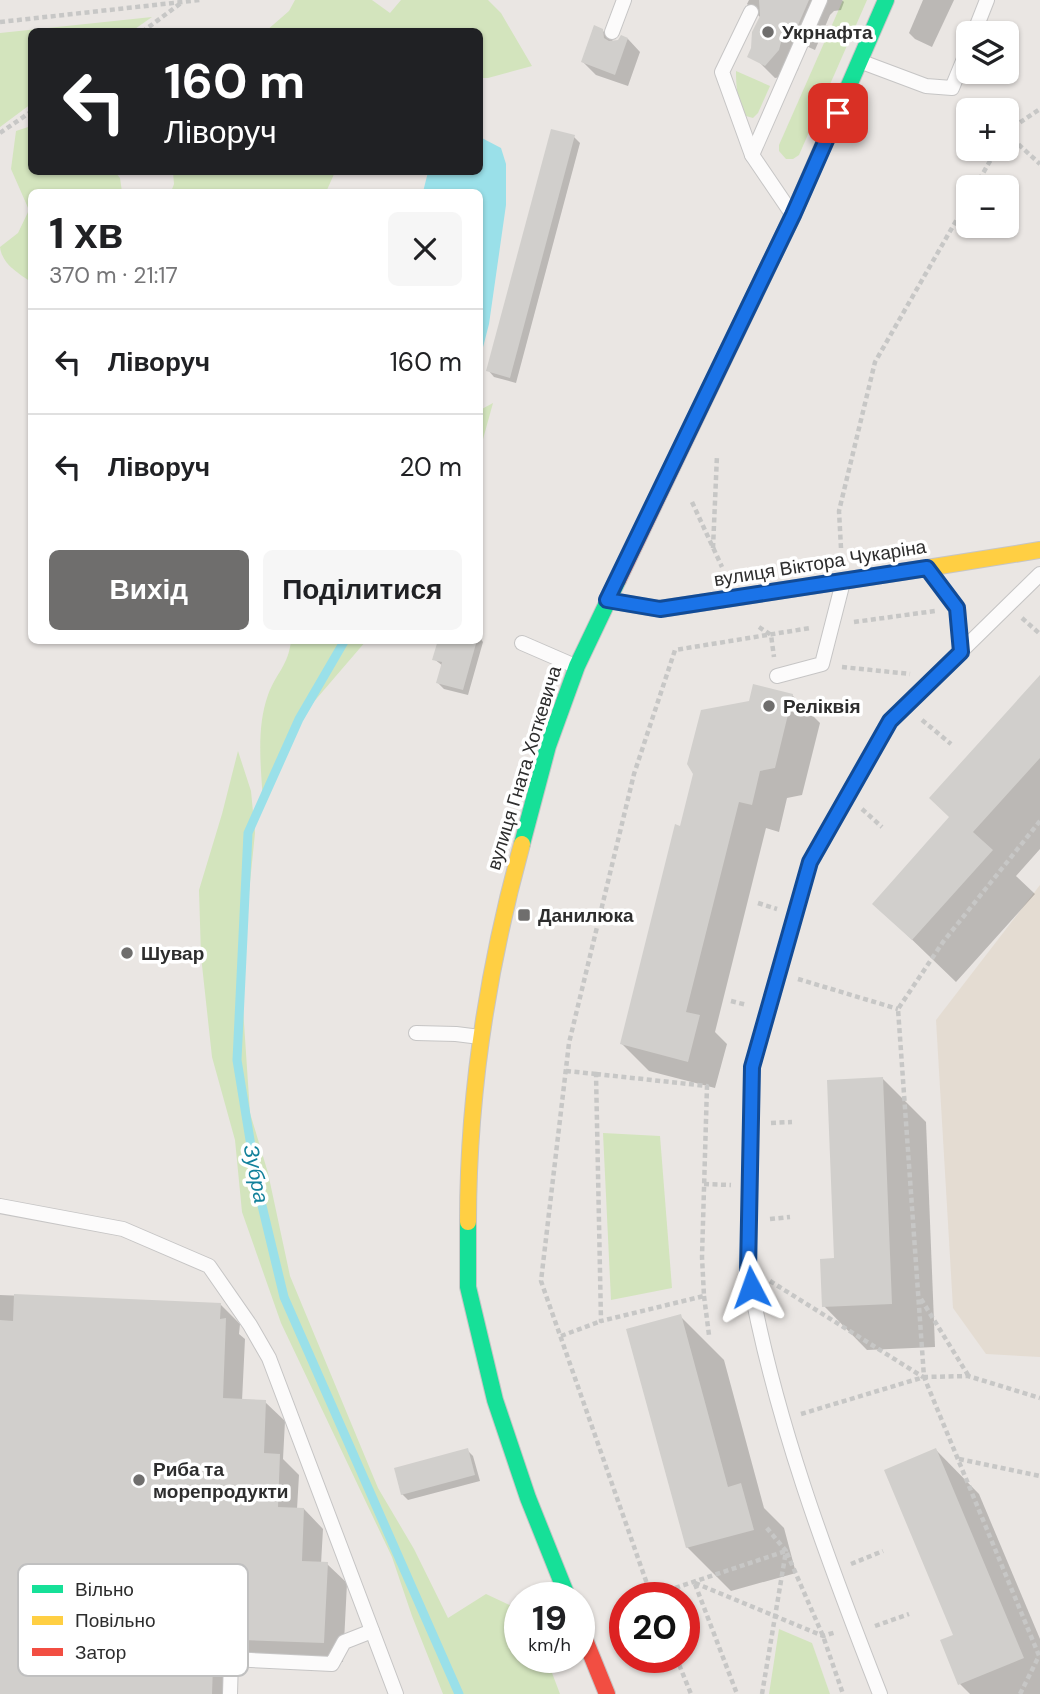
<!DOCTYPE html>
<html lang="uk">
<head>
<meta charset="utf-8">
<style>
	:root { --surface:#fff; --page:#f6f6f6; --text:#202124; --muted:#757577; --line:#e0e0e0; --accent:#6f6e6d }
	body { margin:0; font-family:"DM Sans",sans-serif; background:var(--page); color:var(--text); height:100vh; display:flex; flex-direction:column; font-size:26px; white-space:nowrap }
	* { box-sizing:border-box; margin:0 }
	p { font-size:23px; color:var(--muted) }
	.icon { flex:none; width:38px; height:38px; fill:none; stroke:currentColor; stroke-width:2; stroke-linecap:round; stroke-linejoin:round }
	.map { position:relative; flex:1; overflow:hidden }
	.panel { position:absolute; left:28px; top:189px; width:455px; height:455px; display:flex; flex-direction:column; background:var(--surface); border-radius:10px; box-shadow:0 2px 5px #0004 }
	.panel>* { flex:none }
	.guide { position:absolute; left:28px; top:28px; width:455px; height:147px; border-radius:10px; box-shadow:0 2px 5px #0004; background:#202124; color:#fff; overflow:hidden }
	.fabs { position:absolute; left:956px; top:21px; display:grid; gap:14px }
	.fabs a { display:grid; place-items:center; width:63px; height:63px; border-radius:10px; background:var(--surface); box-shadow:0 2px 5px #0004; font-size:35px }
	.speed { position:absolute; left:504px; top:1582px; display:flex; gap:14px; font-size:35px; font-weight:700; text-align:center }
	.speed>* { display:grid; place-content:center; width:91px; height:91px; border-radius:50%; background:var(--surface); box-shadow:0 2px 5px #0004; line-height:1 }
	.speed small { font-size:18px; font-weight:400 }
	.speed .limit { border:10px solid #d22; background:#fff; color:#111 }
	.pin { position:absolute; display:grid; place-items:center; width:60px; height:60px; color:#fff; margin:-30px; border-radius:14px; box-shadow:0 4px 10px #0006 }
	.me { position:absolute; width:77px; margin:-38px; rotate:356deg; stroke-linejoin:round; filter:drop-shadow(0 0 5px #0008) }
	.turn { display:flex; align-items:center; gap:24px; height:147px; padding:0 21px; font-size:32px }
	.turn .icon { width:91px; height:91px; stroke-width:2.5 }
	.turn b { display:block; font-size:49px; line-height:60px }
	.round { display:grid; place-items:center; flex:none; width:74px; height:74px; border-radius:10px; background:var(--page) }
	.headline { display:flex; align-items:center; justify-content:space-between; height:119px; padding:0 21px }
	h1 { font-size:42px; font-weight:800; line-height:52px }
	.button { display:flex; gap:14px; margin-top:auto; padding:14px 21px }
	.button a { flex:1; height:80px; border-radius:10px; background:var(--accent); color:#fff; font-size:28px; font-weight:800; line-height:80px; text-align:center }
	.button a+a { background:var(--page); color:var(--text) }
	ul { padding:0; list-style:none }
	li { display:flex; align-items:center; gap:21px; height:105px; padding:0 21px; border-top:2px solid var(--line) }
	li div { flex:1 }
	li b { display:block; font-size:26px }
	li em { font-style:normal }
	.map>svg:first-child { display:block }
	.education { fill:#e4dcd2 }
	.green { fill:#d3e4bd }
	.water { fill:#9ae0e9 }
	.shadow { fill:#0003 }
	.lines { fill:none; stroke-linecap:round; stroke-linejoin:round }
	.stream { stroke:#9ae0e9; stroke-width:9 }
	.building { fill:#d1cfcc }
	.lane-casing { stroke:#c6c5c5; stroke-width:16 }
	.fast-casing { stroke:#c6c5c5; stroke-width:18 }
	.slow-casing { stroke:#c6c5c5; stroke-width:18 }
	.jam-casing { stroke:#c6c5c5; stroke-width:18 }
	.path { stroke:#c7c7c6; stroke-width:4.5; stroke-dasharray:5 3.5; stroke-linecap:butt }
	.lane { stroke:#fcfbfb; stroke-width:14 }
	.fast { stroke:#16e098; stroke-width:16 }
	.slow { stroke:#ffcf43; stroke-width:16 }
	.jam { stroke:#f24e42; stroke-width:16 }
	.route-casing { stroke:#114b97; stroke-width:18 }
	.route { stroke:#1a73e8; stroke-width:12 }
	.poi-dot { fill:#6f6e6d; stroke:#fff; stroke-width:2.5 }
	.labels { text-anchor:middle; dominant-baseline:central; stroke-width:7; stroke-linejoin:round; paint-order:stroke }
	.poi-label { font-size:19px; font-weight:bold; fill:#2d2d2d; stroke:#fff; text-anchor:start }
	.street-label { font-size:19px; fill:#2d2d2d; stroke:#fff }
	.water-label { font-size:21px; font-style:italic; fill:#12819b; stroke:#fff }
	.key { fill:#fff; stroke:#c0c0c0; stroke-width:2 }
	.key-label { font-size:19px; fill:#2d2d2d }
</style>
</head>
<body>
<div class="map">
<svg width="1040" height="1694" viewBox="0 0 1040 1694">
	<rect width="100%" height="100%" fill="#eae6e3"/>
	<path class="education" d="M1040,885V1357L986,1354L953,1308L936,1020Z"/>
	<g class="green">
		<path d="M295,0H372L390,13L401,0H488L501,13L532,66L488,78H480V32L266,31L289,11Z"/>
		<path d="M843,0H867L799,155L793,159H786L779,151V145Z"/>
		<path d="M152,17L132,31L32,32L31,104L0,127V33Z"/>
		<path d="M736,71L770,86L758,113L753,118L746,116C737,101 736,87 736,71Z"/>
		<path d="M31,126L32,172H115L120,178L122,192H32L31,282C18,273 2,264 0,247L18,233L29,210L11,169L16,131Z"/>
		<path d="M173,172H335L326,192H171L174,184Z"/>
		<path d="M493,403L480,450V410Z"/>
		<path d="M291,641H366L299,719L281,766L263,802C261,768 256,728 268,695C276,673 288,666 291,641Z"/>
		<path d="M238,751L251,791L255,833L246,922L243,1008L250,1113L268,1173L290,1276L378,1488L414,1549L448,1618L486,1594L520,1610V1657H546L560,1694H443L412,1616L392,1557L281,1323L242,1212L235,1140L212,1057L201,956L199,890L222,814Z"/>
		<path d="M603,1133L660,1136L672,1288L611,1300Z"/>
		<path d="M779,1629L812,1643L830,1694H769Z"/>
	</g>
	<path class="water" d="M480,137L501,148L506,164V205L489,324L480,359V192H423L428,172H480Z"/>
	<g class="shadow">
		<path d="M749,0H842L844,2L841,10L834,11L830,15L815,50L804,45L798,70L793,75L775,78L756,59L760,17L747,4Z"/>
		<path d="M923,0H954L932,47L915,39L909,33Z"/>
		<path d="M602,30L614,42L628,39L640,52L628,86L596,75L583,62Z"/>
		<path d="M574,137L580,143L516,383L494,377L488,370Z"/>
		<path d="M480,638L483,642L468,695L444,689L438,683L443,666L434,659L440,640H480Z"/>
		<path d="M1040,677V849L1016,876L1035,894L956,982L874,903L951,818Z"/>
		<path d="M792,695L820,723L802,795L787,798L779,832L766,828L715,1032L727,1044L715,1088L649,1071L622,1044L682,828Z"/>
		<path d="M883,1079L926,1122L935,1347L867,1350L824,1306Z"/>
		<path d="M0,1295L220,1304L240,1324L239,1334L245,1339L242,1401L265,1402L285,1421L283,1459L299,1475L297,1509H304L323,1529L321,1564H327L347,1583L343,1662L233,1657L231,1694H0Z"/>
		<path d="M680,1316L724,1360L764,1508L784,1528L796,1573L731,1591L687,1547Z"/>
		<path d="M467,1450L473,1456L480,1481L408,1500L402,1494Z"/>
		<path d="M936,1450L979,1494L1040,1639V1694H970L960,1684Z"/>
	</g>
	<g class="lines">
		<path class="stream" d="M345,640L299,719L248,833L237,1060L258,1189L284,1297L459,1694"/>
	</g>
	<g class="building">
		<path d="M759,0H809L795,32L785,27L779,50L765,66L747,57L751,48L752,32L760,16Z"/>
		<path d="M594,25L603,29L604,38L609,41L618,40L621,35L628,38L615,75L581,62Z"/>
		<path d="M551,129L575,135L510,378L486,371Z"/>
		<path d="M438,640H477L463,690L436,683L442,662L432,660Z"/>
		<path d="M1040,675V758L973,832L993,850L912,940L872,904L949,817L929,798Z"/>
		<path d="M753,684L793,694L775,768L760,771L752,805L739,802L686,1012L700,1015L688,1062L620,1044L675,824L680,826L693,774L687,764L701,710L749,701Z"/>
		<path d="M883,1077L892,1304L822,1307L820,1259L834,1258L827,1080Z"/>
		<path d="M14,1294L221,1303L220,1319L226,1318L223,1398L266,1400L264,1453L280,1454L278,1507L304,1508L302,1561L328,1562L324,1643L214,1639L212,1694H0V1320L13,1321Z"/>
		<path d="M681,1314L728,1487L741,1483L754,1530L686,1548L626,1329Z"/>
		<path d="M468,1448L475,1475L401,1495L394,1468Z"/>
		<path d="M936,1448L1024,1658L958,1685L940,1640L953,1635L884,1470Z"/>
	</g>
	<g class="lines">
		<g class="lane-casing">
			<g id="lane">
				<path d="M751,12L722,72L752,155L790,211"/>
				<path d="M612,32L624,0"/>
				<path d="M974,33L987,0"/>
				<path d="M862,62L926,86L952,88L968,49"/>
				<path d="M752,155L820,0"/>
				<path d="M930,572L958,608L961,652"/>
				<path d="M522,643L575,666"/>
				<path d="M777,676L822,664L843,582"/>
				<path d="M416,1033L456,1034L480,1037"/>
				<path d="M0,1206L123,1229L209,1266L250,1325L269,1358L396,1694"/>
				<path d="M230,1694L231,1659L332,1664L344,1642L372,1631"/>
				<path d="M880,1694C826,1556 774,1418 748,1271L752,1067L810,861L890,721L1040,574"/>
			</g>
		</g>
		<g class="fast-casing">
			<g id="fast">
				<path d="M834,120L886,0"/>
				<path d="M607,600L660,609L927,568"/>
				<path d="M522,844L548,746L577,666L618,580"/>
				<path d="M468,1222V1287L495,1400L528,1498L568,1598"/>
			</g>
		</g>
		<g class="slow-casing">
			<g id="slow">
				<path d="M927,568L1040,550"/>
				<path d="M468,1222C468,1094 488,967 522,844"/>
			</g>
		</g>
		<g class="jam-casing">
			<g id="jam">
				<path d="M618,580L793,215L834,120"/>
				<path d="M579,1625L607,1694"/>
			</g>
		</g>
		<g class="path">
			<path d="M0,22L200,0"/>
			<path d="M142,32L181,3"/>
			<path d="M1006,132L1040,109"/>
			<path d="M0,133L32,111"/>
			<path d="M1006,133L1040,164"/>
			<path d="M975,187L997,149"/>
			<path d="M692,502L722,567"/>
			<path d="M713,548L717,455"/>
			<path d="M841,548L839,511L875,362L968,200"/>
			<path d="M1022,618L1040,634"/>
			<path d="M854,622L935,611"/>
			<path d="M759,627L771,635L774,657"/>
			<path d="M842,667L910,674"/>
			<path d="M922,720L951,744"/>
			<path d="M862,809L882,827"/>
			<path d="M1040,821L943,942L898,1009L924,1377L1040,1658"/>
			<path d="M758,903L777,909"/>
			<path d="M798,979L898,1009"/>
			<path d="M731,1001L747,1005"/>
			<path d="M566,1071L596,1074"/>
			<path d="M596,1074L707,1086L702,1257L704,1296L601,1321Z"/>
			<path d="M771,1123L792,1122"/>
			<path d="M704,1184L731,1185"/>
			<path d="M770,1219L790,1217"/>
			<path d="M770,1281L923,1377"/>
			<path d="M704,1296L709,1335"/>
			<path d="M921,1299L968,1375"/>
			<path d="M561,1336L601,1321"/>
			<path d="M801,1414L924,1377L968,1376L1040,1398"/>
			<path d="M959,1459L1040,1476"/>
			<path d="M851,1564L883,1551"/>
			<path d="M695,1583L823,1636L836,1632"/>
			<path d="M695,1584L737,1694"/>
			<path d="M651,1596L786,1551L823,1636L843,1694"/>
			<path d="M652,1598L541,1281L569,1043L634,774L675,650L810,628"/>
			<path d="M875,1626L909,1614"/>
			<path d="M676,1657L691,1694"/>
			<path d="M762,1694L786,1551L766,1527"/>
			<path d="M1020,1694L1039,1656"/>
		</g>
		<use href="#lane" class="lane"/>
		<use href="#fast" class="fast"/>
		<use href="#slow" class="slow"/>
		<use href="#jam" class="jam"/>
	</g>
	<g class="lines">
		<g class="route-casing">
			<path id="route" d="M751,1287L748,1271L752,1067L810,862L890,721L961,652L957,608L927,568L660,609L607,600L793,215L838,113"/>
		</g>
		<use href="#route" class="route"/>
	</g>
	<g class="poi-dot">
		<circle cx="768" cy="32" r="7"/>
		<circle cx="769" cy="706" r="7"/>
		<rect x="517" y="908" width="14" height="14" rx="3.5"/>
		<circle cx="127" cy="953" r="7"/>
		<circle cx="139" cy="1480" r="7"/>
	</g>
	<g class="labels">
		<g class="poi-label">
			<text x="782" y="32">Укрнафта</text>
			<text x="783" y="706">Реліквія</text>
			<text x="538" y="915">Данилюка</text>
			<text x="141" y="953">Шувар</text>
			<text x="153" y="1469">Риба та<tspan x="153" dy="22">морепродукти</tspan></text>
		</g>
		<g class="street-label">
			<text transform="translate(820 563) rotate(-9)">вулиця Віктора Чукаріна</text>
			<text transform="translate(524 768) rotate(-73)">вулиця Гната Хоткевича</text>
		</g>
		<g class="water-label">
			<text transform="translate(256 1174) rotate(79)">Зубра</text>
		</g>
	</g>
	<rect x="18" y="1564" width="230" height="112" rx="10" class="key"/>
	<rect x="32" y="1585" width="31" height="8" fill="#16e098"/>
	<rect x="32" y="1616" width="31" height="9" fill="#ffcf43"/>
	<rect x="32" y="1648" width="31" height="8" fill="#f24e42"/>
	<g class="key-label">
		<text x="75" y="1596">Вільно</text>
		<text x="75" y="1627">Повільно</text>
		<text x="75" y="1659">Затор</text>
	</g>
</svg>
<div class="fabs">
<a><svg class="icon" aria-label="layers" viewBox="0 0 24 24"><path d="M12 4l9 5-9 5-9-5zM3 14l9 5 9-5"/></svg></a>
<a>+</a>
<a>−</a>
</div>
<div class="speed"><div>19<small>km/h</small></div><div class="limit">20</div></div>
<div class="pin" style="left:838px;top:113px;background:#d93025"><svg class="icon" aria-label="arrive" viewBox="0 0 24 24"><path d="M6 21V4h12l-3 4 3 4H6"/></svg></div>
<svg class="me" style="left:751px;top:1287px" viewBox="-20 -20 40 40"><path d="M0-17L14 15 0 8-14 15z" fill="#1a73e8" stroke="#fff" stroke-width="4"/></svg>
<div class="guide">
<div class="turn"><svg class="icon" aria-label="left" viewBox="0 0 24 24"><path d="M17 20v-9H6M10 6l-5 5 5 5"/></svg><div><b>160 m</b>Ліворуч</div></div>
</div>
<section class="panel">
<div class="headline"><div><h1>1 хв</h1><p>370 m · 21:17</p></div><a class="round"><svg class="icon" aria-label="close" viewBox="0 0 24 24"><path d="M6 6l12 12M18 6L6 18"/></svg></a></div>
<ul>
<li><svg class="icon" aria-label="left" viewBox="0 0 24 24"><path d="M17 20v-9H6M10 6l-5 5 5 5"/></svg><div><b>Ліворуч</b></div><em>160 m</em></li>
<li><svg class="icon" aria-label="left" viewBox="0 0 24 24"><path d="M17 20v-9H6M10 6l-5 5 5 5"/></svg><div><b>Ліворуч</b></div><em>20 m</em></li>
</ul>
<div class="button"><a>Вихід</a><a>Поділитися</a></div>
</section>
</div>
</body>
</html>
